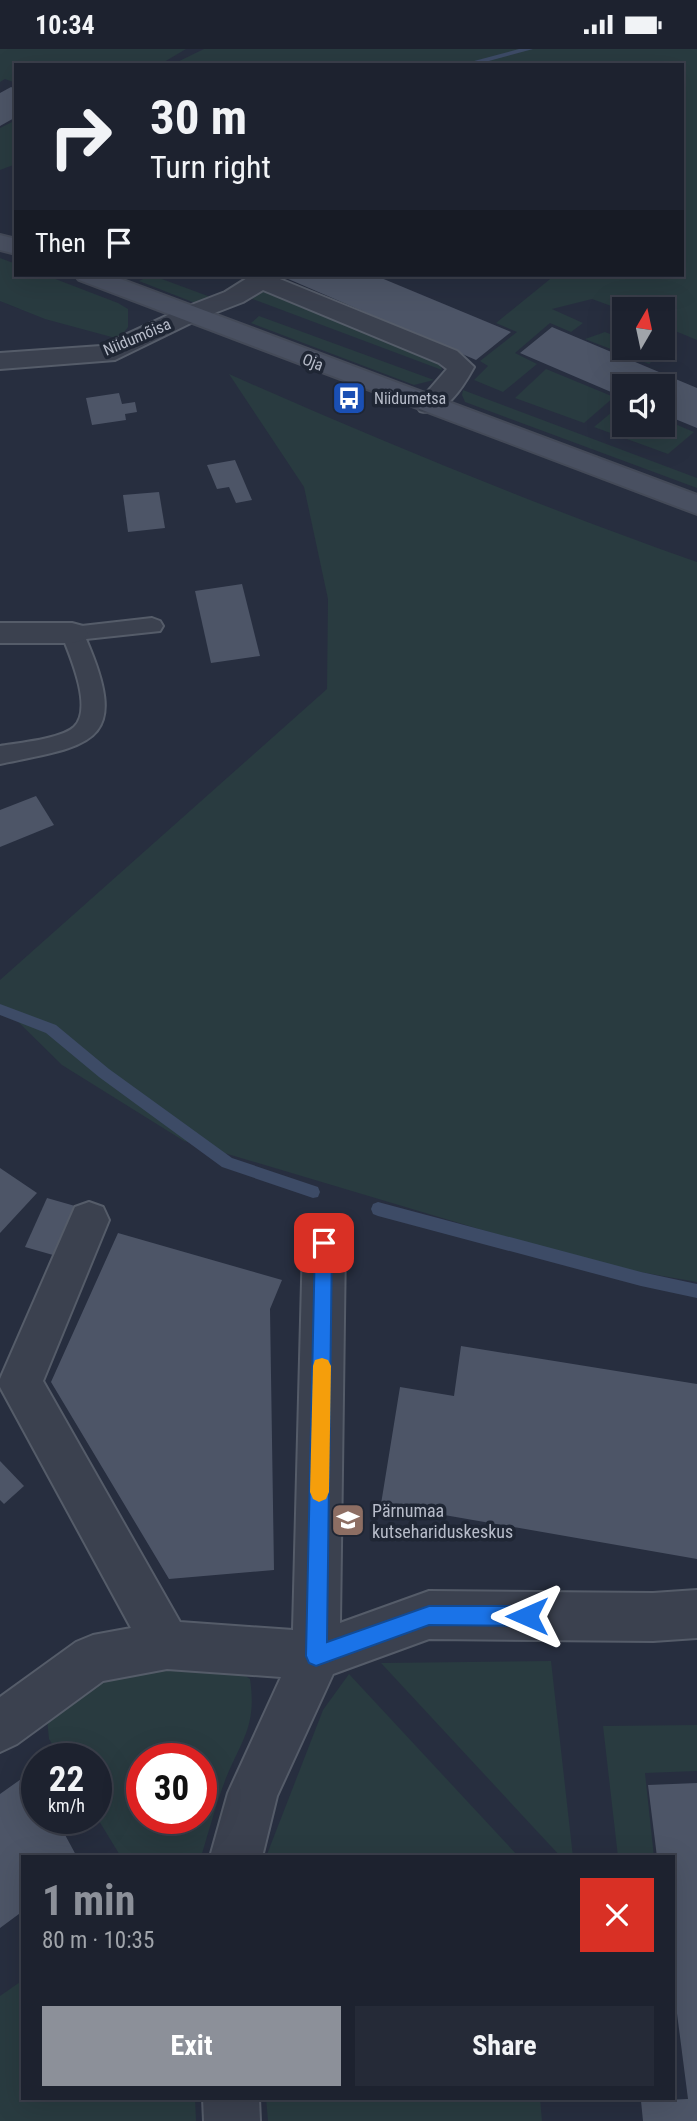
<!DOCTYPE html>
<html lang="en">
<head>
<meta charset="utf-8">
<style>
	:root { --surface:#1d222f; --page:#252a37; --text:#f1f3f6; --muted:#a0a4aa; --line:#3b3f4b; --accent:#8c9099 }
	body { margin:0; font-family:"Roboto Condensed",sans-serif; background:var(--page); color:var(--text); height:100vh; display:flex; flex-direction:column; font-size:26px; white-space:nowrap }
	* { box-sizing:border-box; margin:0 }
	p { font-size:23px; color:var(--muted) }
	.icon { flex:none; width:38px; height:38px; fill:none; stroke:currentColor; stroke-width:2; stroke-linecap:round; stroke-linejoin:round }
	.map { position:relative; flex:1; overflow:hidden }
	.details { position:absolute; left:21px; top:1806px; width:654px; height:245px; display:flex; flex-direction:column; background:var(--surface); border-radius:0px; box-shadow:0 7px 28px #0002,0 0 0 2px var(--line) }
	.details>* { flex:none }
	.banner { position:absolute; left:14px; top:14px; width:670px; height:214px; border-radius:0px; box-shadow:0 7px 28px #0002,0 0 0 2px var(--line); background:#1d222f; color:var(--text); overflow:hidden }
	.needle { width:46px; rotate:9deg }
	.controls { position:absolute; left:612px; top:248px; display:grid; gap:14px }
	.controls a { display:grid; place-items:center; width:63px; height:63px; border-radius:0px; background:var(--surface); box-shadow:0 7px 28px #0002,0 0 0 2px var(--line); font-size:35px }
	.speed { position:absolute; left:21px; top:1694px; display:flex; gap:14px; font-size:35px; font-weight:700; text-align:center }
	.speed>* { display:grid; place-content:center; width:91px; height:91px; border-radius:50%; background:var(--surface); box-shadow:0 7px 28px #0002,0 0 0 2px var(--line); line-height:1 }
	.speed small { font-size:18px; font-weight:400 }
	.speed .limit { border:10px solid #d22; background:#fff; color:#111 }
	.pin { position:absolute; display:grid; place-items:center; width:60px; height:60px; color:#fff; margin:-30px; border-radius:14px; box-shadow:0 4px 10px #0006 }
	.me { position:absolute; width:77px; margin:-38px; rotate:270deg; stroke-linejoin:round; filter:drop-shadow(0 0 5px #0008) }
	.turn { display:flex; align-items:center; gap:24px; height:147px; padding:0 21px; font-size:32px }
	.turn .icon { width:91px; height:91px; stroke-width:2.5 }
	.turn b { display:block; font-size:49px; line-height:60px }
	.then { display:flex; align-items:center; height:66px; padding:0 21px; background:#0003; gap:14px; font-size:26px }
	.round { display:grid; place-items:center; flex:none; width:74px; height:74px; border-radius:0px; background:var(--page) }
	.summary { display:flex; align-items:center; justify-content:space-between; height:119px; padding:0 21px }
	h1 { font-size:42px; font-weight:700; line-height:52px; color:var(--accent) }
	.action { display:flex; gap:14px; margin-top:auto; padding:14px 21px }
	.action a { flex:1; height:80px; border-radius:0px; background:var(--accent); color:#fff; font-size:28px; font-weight:700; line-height:80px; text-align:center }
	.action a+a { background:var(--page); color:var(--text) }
	.status { display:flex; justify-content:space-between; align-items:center; height:49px; padding:0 35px; background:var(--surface); direction:ltr }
	.status svg { height:19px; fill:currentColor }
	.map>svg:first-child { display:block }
	.green { fill:#293b40; fill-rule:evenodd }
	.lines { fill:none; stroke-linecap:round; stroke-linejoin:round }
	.stream { fill:#3d4b66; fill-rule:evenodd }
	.building { fill:#4d5567 }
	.lane-casing { stroke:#555c69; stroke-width:4 }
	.street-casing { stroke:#555c69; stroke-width:4 }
	.secondary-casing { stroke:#444a58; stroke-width:4 }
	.lane { fill:#3b414f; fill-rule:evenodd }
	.street { fill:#3b414f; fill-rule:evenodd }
	.secondary { fill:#495061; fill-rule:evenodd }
	.route { fill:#1a73e8; stroke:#114b97; stroke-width:2 }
	.slow { fill:#f59e0b }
	.labels { text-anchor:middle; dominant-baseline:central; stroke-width:7; stroke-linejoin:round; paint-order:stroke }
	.far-street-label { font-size:16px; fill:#b7bcc9; stroke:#1f2634 }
	.far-poi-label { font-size:16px; fill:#b7bcc9; stroke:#1f2634; text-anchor:start }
	.poi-label { font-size:18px; fill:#b7bcc9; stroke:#1f2634; text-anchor:start }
</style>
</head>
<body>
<div class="status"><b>10:34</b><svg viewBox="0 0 49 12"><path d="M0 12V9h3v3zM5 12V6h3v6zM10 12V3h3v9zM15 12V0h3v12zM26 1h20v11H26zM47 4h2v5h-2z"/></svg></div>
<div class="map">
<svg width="697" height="2072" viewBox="0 0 697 2072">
	<rect width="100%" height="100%" fill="#272e3f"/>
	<g class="green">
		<path d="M0,0H186L159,16H16V34L5,30L0,33Z"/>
		<path d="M204,0H697V291L663,277V261L625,262L592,250L552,260L583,274L571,283L550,274L515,304L537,315L503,343L474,331L488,317L480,312L517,283L496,274L555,226H682V16H171Z"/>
		<path d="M16,71V115L0,121V79Z"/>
		<path d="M0,209L16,215V226H45L118,254L128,260V278L119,290L45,270L0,252Z"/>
		<path d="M151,226L216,250L195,254L139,232Z"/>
		<path d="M263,243L279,244L440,316L442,321L250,249Z"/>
		<path d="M259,267L434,331L414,336L251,274Z"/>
		<path d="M605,283L625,291V299H645L659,305L649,315L585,290Z"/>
		<path d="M546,320L614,348L584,374L515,349Z"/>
		<path d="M229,325C383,393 538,457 697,513V1233L600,1216L184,1092L62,1016L0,955V931L327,640L328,550L304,438Z"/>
		<path d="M463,341L697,429V439L465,353L462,346Z"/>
		<path d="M624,353L625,376H663V370L694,383L668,405L594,378Z"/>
		<path d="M551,1612L573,1808H561L381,1614Z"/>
		<path d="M233,1618L250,1630C257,1677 242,1690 226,1729C216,1755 209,1782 201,1808H121L96,1767V1710H62L49,1690L46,1660L113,1622ZM142,1710H201V1769H142Z"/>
		<path d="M349,1625L519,1808H266L323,1661Z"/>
		<path d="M697,1676V1722L645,1724L654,1808H618L603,1677Z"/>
		<path d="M23,1931V2049H195L196,2072H0V1947Z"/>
		<path d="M266,2049H540L542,2072H268Z"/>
	</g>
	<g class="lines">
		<g class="stream">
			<path d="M519,0H533L474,16H459Z"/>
			<path d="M0,955L56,976L109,1020L232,1109L318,1138L320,1143L318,1148L313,1149L222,1118L99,1028L46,984L0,966Z"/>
			<path d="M378,1153L641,1223L697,1235V1249L641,1237L378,1167L373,1165L371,1160L373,1155Z"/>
		</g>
	</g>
	<g class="building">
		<path d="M11,38L16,40V68L0,77V44Z"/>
		<path d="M279,226H374L511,283L476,311Z"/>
		<path d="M552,278L697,339V379L663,365V338H625V349L520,304Z"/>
		<path d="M119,344L122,355L135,353L137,363L125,365L126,371L92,376L86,349Z"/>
		<path d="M235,411L252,451L236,454L229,438L217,440L207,416Z"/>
		<path d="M159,443L165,479L128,483L123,446Z"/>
		<path d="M242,535L260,607L211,614L195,542Z"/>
		<path d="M36,747L54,776L0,798V761Z"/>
		<path d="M0,1119L37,1144L0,1184Z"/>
		<path d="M47,1149L75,1157L53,1206L25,1198Z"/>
		<path d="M118,1184L282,1231L270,1260L274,1521L169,1530L51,1333Z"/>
		<path d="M461,1297L697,1335V1510L381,1455L400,1338L454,1347Z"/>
		<path d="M0,1412L24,1437L4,1455L0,1451Z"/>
		<path d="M31,1723L37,1733V1769H56L77,1808H23V1862L0,1879V1745Z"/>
		<path d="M697,1734V2072H643L641,2052L688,2050L674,1941V1808H657L648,1736Z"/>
	</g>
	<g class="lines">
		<g class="lane-casing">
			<path id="lane" d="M152,569L160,572L163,577L160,582L86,590C132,696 90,696 0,715V697C18,694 61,690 74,678C94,660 69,604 61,584L64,579Z"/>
		</g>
		<g class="street-casing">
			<g id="street">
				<path d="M252,226H270L457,302L474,318C463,338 445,368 420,362L416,356L447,320L439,314L263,241L243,253L199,270L115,311L0,320V304L101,297L181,260L225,243Z"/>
				<path d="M0,574H72L83,577L88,584L83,591L72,594H0Z"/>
				<path d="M89,1153L103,1158L109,1171L43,1332L180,1573L293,1581L303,1194L309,1181L324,1176L339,1181L345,1194L340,1574L429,1542L653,1544L697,1541V1589L653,1592L429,1590L333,1625L277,1747L262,1808H210L228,1744L281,1628L167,1620L103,1632L17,1695L0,1703V1648L76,1593L93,1586L131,1579L0,1338V1330L75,1158Z"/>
				<path d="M203,2049H259L260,2072H204Z"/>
			</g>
		</g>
		<g class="secondary-casing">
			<g id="secondary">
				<path d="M0,186L16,190V205L0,201Z"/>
				<path d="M75,226H110L697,446V465L79,231Z"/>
			</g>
		</g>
		<use href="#lane" class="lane"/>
		<use href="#street" class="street"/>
		<use href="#secondary" class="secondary"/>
	</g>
	<path class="route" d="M324,1186L330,1188L332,1194L327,1593L429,1557H527L534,1560L537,1567L534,1574L527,1577L429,1576L316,1617L309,1614L306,1607L315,1194L318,1188Z"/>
	<path class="slow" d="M322,1309L328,1311L331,1317L329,1443L326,1450L319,1453L313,1450L310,1443L313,1317L315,1311Z"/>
	<defs>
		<g id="bus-square" transform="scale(1.75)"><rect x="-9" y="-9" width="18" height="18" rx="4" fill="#1a4fb4" stroke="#1f2634"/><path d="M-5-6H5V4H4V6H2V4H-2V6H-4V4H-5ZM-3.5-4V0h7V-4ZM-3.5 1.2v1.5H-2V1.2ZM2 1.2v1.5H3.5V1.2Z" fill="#fff"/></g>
		<g id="school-square" transform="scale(1.75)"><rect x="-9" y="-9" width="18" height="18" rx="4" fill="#8d6e63" stroke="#1f2634"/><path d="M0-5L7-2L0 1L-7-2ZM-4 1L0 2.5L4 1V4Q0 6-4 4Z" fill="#fff"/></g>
	</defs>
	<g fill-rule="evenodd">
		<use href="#bus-square" x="349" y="349"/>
		<use href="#school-square" x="348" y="1471"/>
	</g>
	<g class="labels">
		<g class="far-street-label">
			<text transform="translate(137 288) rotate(-23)">Niidumõisa</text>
			<text transform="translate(313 313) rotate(21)">Oja</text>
		</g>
		<g class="far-poi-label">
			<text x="374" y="349">Niidumetsa</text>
		</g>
		<g class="poi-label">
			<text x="372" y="1461">Pärnumaa<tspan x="372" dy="21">kutsehariduskeskus</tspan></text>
		</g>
	</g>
</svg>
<div class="controls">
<a><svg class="needle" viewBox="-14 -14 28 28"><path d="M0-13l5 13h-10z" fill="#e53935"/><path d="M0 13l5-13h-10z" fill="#a0a4aa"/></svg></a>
<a><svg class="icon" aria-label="sound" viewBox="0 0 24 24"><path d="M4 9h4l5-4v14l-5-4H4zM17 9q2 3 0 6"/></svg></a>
</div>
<div class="speed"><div>22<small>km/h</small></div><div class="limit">30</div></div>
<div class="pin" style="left:324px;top:1194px;background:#d93025"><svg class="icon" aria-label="arrive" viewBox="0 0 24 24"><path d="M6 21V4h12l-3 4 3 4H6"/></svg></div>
<svg class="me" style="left:527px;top:1567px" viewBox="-20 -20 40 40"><path d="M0-17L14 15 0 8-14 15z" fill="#1a73e8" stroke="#fff" stroke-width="4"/></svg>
<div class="banner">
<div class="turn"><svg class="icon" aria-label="right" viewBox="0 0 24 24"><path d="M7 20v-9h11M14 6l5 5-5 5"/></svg><div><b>30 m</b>Turn right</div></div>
<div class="then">Then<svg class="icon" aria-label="arrive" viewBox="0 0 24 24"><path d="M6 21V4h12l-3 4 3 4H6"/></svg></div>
</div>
<section class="details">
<div class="summary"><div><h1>1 min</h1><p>80 m · 10:35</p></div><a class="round" style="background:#d93025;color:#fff"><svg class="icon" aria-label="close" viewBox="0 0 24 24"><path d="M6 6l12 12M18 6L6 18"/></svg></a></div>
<div class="action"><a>Exit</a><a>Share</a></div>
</section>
</div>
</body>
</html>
